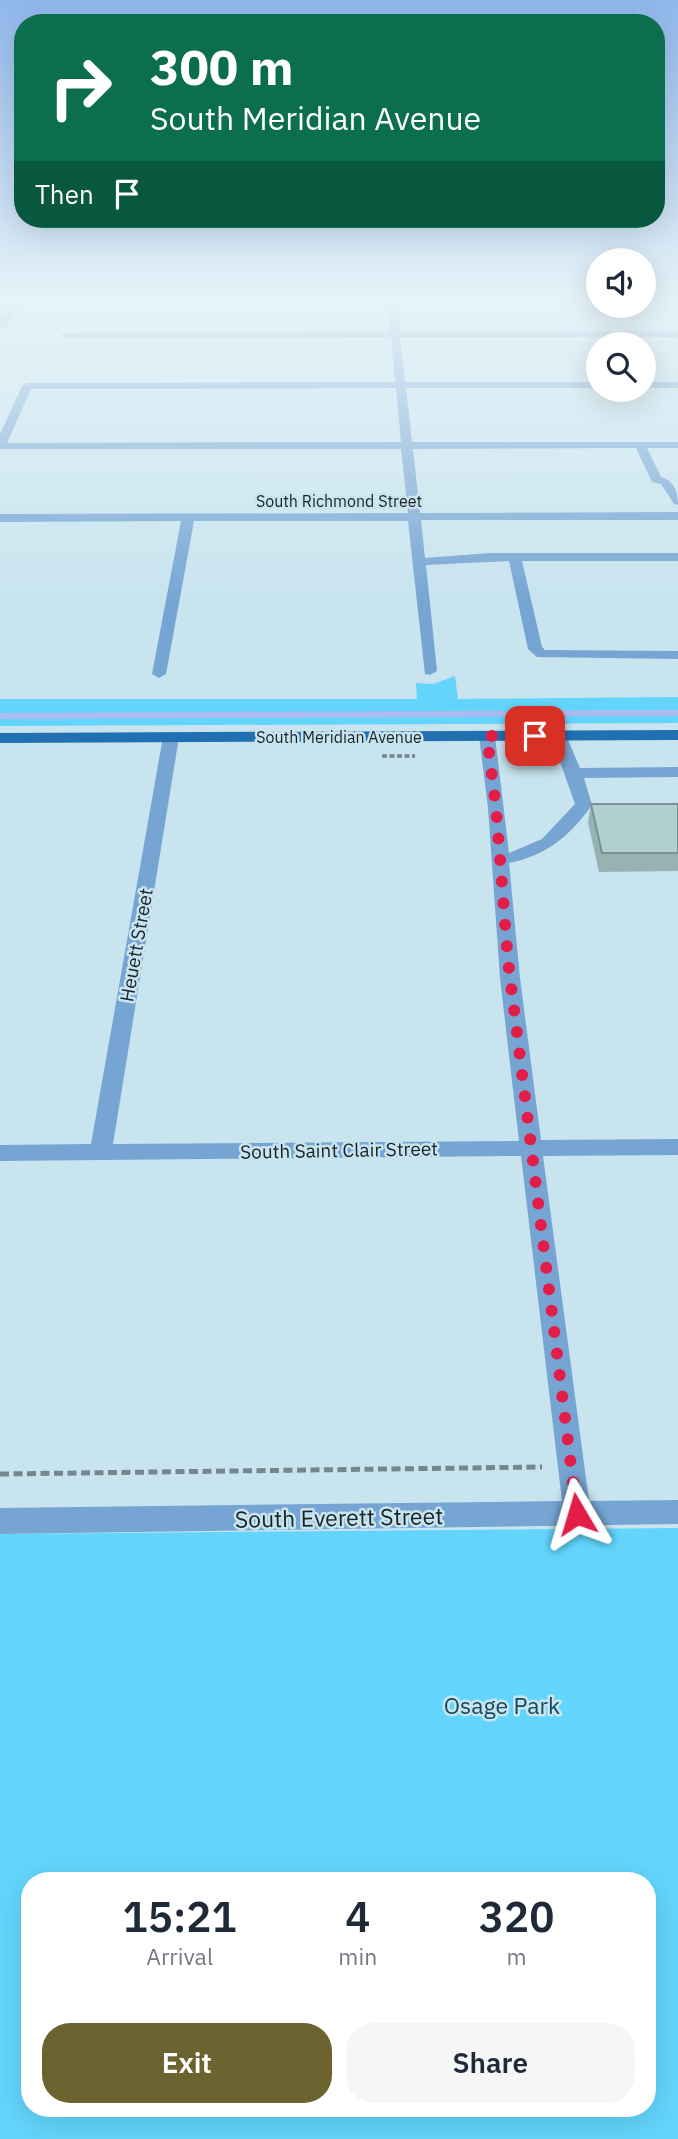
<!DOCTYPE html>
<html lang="en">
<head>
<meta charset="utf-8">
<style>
	:root { --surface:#fff; --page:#f6f6f7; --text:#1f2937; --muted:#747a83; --accent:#6d6330 }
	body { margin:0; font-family:"IBM Plex Sans",sans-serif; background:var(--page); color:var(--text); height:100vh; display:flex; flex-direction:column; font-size:26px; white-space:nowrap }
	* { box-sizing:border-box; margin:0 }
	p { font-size:23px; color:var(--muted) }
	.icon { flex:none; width:38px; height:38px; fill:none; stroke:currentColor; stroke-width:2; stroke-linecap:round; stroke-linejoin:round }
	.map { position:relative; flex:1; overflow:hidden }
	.side { position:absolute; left:21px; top:1872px; width:635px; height:245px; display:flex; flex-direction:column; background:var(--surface); border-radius:28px; box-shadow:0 7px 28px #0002 }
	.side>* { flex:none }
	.hud { position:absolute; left:14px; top:14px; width:651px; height:214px; border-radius:28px; box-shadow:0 7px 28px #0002; background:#0b6e4f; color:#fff; overflow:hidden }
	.controls { position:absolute; left:586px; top:248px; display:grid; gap:14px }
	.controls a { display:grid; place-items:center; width:70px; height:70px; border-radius:50%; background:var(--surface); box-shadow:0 7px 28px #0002; font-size:35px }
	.pin { position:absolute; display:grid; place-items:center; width:60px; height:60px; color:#fff; margin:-30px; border-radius:14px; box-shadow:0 4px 10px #0006 }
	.me { position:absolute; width:77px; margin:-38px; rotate:353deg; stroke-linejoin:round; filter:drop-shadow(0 0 5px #0008) }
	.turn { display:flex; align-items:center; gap:24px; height:147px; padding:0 21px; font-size:32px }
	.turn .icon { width:91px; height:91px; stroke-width:2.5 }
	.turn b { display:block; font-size:49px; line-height:60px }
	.then { display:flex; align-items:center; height:66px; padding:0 21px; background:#0003; gap:14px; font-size:26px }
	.eta { display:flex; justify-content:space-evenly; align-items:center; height:119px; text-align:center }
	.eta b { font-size:42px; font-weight:600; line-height:49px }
	.action { display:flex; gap:14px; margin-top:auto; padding:14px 21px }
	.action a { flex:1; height:80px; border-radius:28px; background:var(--accent); color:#fff; font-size:28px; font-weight:600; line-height:80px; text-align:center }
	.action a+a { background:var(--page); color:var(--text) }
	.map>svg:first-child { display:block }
	.green { fill:#63d5fc; fill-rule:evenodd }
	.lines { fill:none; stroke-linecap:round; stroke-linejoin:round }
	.stream { stroke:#adbbf0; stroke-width:6 }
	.path-far1 { stroke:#74878f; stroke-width:3.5; stroke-dasharray:5 2.5; stroke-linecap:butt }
	.path { stroke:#74878f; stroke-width:5; stroke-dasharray:9 4.5; stroke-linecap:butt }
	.minor { fill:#76a5d3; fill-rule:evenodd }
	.major { fill:#2170b2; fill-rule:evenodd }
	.wall { fill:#97b2b3 }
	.shaded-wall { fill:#7b9192 }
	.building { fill:#b0cfd0; stroke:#7b9192; stroke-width:2 }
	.route { stroke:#e11d48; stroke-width:12; stroke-dasharray:0 21.6 }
	.labels { text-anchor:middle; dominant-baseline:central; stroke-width:5; stroke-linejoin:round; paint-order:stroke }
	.far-street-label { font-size:16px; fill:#192327; stroke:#c8e4ef }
	.street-label { font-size:19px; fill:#192327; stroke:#c8e4ef }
	.near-street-label { font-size:23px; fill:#192327; stroke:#c8e4ef }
	.near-park-label { font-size:23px; fill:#124a5b; stroke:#c8e4ef }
</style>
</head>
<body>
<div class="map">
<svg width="678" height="2139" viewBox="0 0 678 2139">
	<rect width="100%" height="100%" fill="#c8e4ef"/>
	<g class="green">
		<path d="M455,676L458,699L678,697V723L0,726V699H417L416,683L433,684Z"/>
		<path d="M678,1528V2139H0V1534ZM30,1881H648V2109H30Z"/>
	</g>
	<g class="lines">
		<path class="stream" d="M0,716L678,713"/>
		<g class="path-far1">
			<path d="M382,756H415"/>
			<path d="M511,756H548"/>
		</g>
		<path class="path" d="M0,1474L542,1467"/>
		<g class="minor">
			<path d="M388,302H397L400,332L678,331V337H400L405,382H598V388H406L412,442H678V448H647L661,477C674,481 678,491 678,505L674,504L661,484L652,482L636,448L413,449L420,513L678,512V520H421L425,558L490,553H678V561H522L542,647L545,650L678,651V659L537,657L528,649L509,561L426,565L437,671L430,675L425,674L408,521H194L166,674L159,678L152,674L181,521L0,522V514L408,513L401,449H0V434L22,386L27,383L395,382L391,337L66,338L61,335L63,333L390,332ZM396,388L401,442L7,443L31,389Z"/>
			<rect x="644" y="382" width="34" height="6"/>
			<path d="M487,731L495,736L509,853L542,839L575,804L551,736L553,733H565L580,768L678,767V777L584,778L592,805C571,835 546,856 509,863L520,978L541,1140L678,1139V1155L543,1156L589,1501L678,1500V1524L0,1534V1508L562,1501L521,1156L0,1161V1145L91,1144L163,737L171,732L179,737L113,1144L519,1141L500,978L488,808L479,736Z"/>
		</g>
		<path class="major" d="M678,730V740L0,743V733Z"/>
	</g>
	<g class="wall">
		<path d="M0,302H20L5,329H0Z"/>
		<path d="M591,804H678V871L599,872L588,822Z"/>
	</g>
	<path class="shaded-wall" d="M12,302H20L5,329L3,317Z"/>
	<g class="building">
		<path d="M0,302H12L3,317H0Z"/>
		<path d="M591,804H678V853H602Z"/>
	</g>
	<linearGradient id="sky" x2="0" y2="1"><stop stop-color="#90b7eb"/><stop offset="0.5" stop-color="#e6f3f8"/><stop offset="1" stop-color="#e6f3f8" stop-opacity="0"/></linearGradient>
	<rect width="678" height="601" fill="url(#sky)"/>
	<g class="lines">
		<path class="route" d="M535,736H487L496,808L508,961L577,1514"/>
	</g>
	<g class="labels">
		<g class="far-street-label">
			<text x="339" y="501">South Richmond Street</text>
			<text x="339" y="737">South Meridian Avenue</text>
		</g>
		<g class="street-label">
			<text transform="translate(136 945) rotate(-80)">Heuett Street</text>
			<text transform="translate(339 1150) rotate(-1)">South Saint Clair Street</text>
		</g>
		<g class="near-street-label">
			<text transform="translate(339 1517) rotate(-1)">South Everett Street</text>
		</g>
		<g class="near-park-label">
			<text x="502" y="1705">Osage Park</text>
		</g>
	</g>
</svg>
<div class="controls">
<a><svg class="icon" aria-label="sound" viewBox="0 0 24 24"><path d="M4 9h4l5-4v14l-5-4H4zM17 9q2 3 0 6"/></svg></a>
<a><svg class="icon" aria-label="search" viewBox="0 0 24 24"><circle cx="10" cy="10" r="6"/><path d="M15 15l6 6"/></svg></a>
</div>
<div class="pin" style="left:535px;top:736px;background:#d93025"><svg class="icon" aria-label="arrive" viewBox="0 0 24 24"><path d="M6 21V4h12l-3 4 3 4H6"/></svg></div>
<svg class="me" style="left:577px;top:1514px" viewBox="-20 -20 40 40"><path d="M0-17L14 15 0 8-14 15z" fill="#e11d48" stroke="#fff" stroke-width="4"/></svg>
<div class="hud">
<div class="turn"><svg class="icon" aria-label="right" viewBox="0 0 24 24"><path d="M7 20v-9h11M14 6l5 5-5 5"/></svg><div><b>300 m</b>South Meridian Avenue</div></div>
<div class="then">Then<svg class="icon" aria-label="arrive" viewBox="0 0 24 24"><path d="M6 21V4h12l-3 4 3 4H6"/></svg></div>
</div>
<section class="side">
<div class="eta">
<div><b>15:21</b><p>Arrival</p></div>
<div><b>4</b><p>min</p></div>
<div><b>320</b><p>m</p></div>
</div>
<div class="action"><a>Exit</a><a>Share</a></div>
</section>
</div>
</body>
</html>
